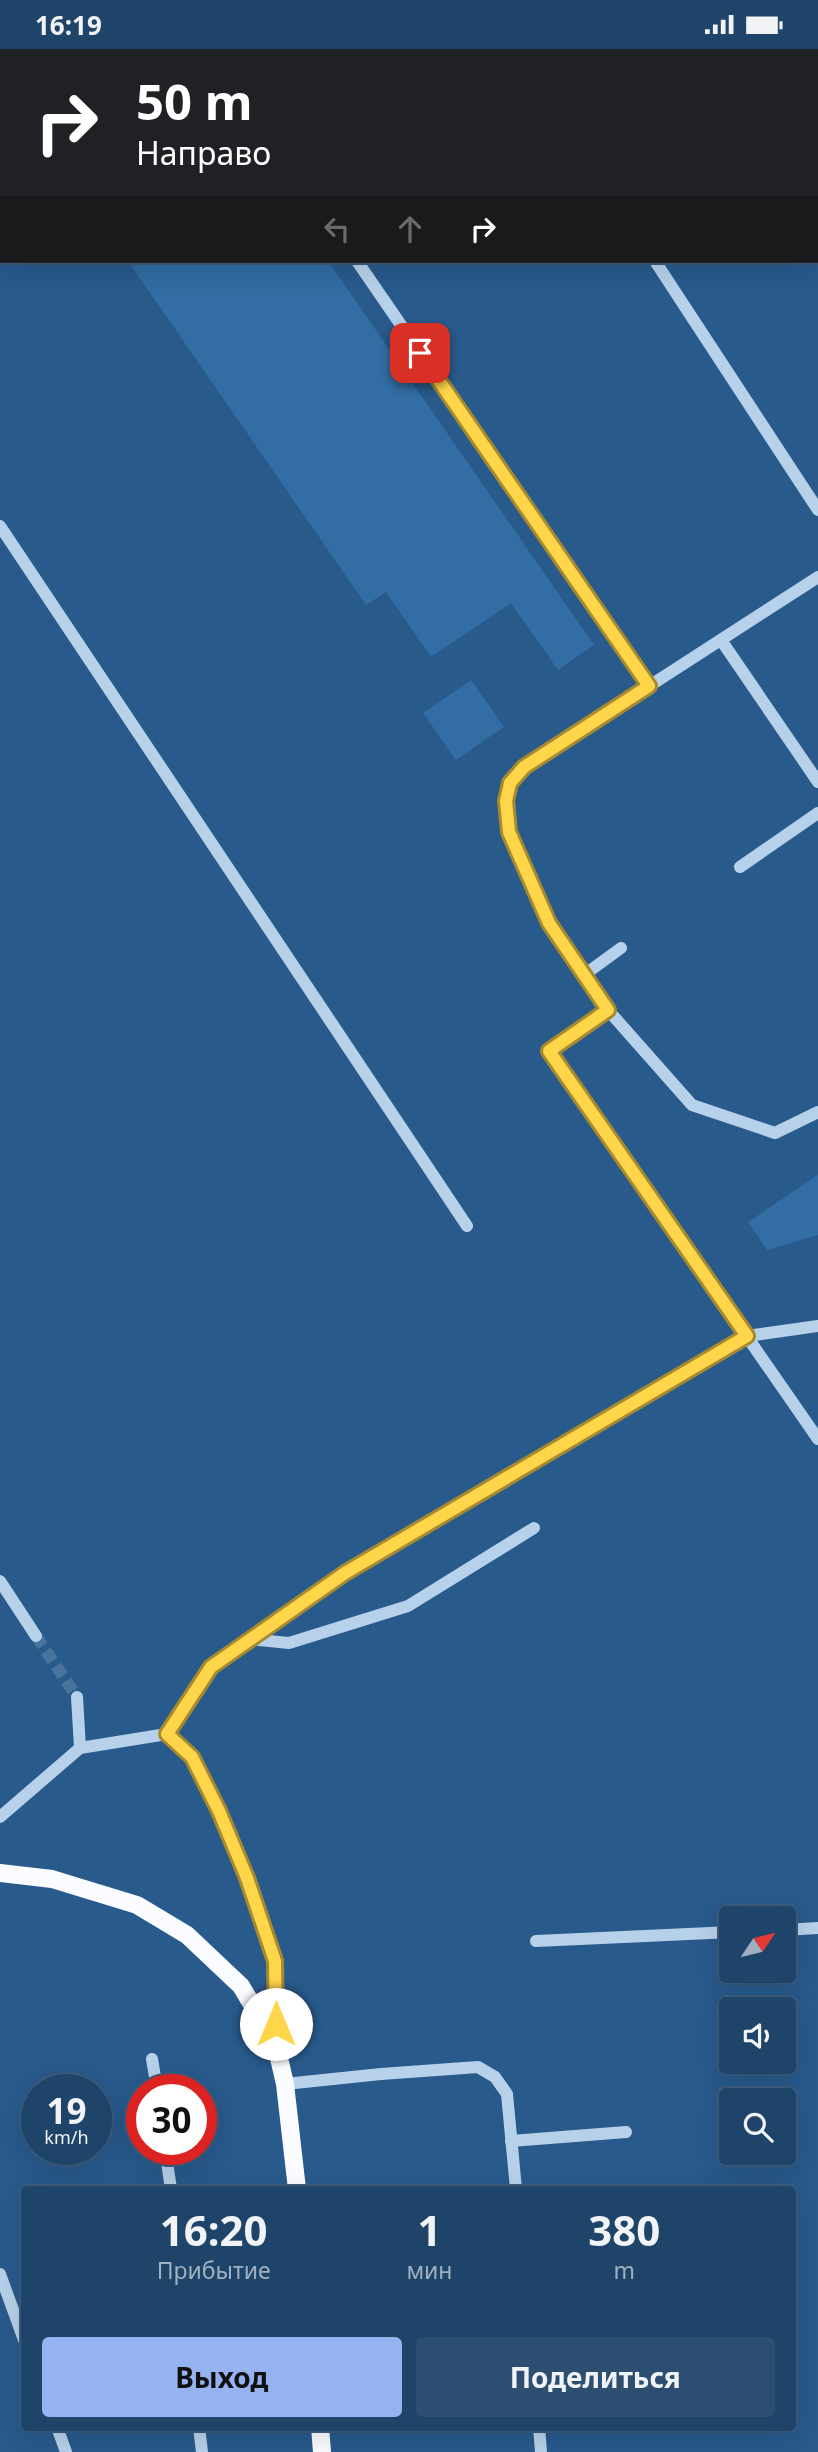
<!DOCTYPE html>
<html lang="ru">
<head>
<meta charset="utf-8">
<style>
	:root { --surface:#1e4469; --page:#2b4e71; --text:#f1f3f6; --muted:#a1b0c0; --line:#3c5c7d; --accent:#95b2f1 }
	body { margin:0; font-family:"Noto Sans",sans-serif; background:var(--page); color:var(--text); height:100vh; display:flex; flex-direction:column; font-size:26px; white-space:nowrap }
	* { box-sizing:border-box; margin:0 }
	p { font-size:23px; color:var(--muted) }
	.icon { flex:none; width:38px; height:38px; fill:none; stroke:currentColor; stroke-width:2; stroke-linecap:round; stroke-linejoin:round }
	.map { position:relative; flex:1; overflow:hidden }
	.side { position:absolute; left:21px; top:2137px; width:775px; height:245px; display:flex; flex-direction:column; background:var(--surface); border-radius:7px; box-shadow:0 7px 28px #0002,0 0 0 2px var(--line) }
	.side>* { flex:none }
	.banner { position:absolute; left:0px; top:0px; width:819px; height:214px; box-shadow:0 7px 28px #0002,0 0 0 2px var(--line); background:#202124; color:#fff; overflow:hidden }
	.needle { width:46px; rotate:55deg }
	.tools { position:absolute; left:719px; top:1857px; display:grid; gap:14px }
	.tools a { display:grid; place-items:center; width:77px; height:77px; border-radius:7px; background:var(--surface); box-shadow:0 7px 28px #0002,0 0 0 2px var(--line); font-size:35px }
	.speed { position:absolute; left:21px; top:2025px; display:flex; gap:14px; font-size:35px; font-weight:700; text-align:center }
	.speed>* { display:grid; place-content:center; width:91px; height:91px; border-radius:50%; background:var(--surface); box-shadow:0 7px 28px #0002,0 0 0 2px var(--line); line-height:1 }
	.speed small { font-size:18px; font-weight:400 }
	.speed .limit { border:10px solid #d22; background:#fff; color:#111 }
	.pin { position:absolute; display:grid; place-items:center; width:60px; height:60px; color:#fff; margin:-30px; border-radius:14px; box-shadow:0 4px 10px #0006 }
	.me { position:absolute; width:77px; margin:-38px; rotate:0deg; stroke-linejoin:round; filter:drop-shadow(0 0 5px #0008) }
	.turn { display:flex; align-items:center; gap:24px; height:147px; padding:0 21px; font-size:32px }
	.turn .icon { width:91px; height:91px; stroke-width:2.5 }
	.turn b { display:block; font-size:49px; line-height:60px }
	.lanes { display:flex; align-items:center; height:66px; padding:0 21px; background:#0003; justify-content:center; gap:35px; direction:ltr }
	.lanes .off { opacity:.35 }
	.eta { display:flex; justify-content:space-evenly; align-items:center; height:119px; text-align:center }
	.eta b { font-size:42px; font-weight:700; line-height:49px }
	.cta { display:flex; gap:14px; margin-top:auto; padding:14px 21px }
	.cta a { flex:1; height:80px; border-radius:7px; background:var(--accent); color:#111; font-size:28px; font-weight:700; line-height:80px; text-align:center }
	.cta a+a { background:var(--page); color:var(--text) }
	.status { display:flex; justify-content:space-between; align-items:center; height:49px; padding:0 35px; background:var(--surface); direction:ltr }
	.status svg { height:19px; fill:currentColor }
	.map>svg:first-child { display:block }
	.green { fill:#326da3 }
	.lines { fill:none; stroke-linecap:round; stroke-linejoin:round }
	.minor-tunnel { stroke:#48739d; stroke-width:12; stroke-dasharray:12 6; stroke-linecap:butt }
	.minor { stroke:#b7d1ea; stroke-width:12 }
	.major { stroke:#fafcff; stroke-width:18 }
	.route-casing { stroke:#a68a30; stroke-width:18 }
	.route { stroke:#ffd54a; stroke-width:12 }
</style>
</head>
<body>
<div class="status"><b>16:19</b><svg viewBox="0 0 49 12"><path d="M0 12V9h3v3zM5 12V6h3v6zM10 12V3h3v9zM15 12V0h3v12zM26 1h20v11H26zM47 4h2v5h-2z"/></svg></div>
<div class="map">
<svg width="818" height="2403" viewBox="0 0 818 2403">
	<rect width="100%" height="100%" fill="#285a8c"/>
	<g class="green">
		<path d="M128,212H328L594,596L558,621L511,554L431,608L386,543L366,556Z"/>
		<path d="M471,631L504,678L456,711L423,664Z"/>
		<path d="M818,1126V1186L767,1201L748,1173Z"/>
	</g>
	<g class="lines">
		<path class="minor-tunnel" d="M36,1587L77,1648"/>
		<g class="minor">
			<path d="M211,0L213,2"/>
			<path d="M516,0L517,2"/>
			<path d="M773,0L774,2"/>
			<path d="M27,2L30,0"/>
			<path d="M0,20L2,18"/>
			<path d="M817,87L818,88"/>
			<path d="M357,212L649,637"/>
			<path d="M655,212L818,461"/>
			<path d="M0,477L467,1177"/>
			<path d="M818,528L524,718L510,734L506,752L509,783L549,874L608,961L692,1056L775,1084L818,1063"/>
			<path d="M721,591L818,733"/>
			<path d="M740,818L818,764"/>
			<path d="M584,926L621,899"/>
			<path d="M608,961L549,1002L818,1390"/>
			<path d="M0,1532L36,1587"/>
			<path d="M249,1590L289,1594L408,1557L534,1479"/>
			<path d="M77,1648L80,1699"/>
			<path d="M167,1685L192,1708L219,1762L247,1829L275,1912L276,1993"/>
			<path d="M0,1768L80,1699L167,1685L211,1618L345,1524L747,1287L818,1277"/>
			<path d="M784,1881L818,1879"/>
			<path d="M536,1892L732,1883"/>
			<path d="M152,2010L157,2040"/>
			<path d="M285,2035L381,2025L478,2018L495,2028L507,2045L516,2140"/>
			<path d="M511,2092L626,2083"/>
			<path d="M165,2100L171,2140"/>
			<path d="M0,2225L24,2291"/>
			<path d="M57,2378L66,2403"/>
			<path d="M199,2378L202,2403"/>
			<path d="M539,2378L541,2403"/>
		</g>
		<g class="major">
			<path d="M0,1824L52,1830L137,1856L187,1886L241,1937L276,1996L285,2035L297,2140"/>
			<path d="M320,2378L322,2403"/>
		</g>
	</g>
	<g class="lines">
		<g class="route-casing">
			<path id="route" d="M276,1975L275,1912L247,1829L219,1762L192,1708L167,1685L211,1618L345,1524L747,1287L549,1002L608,961L549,874L509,783L506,752L510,734L524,718L649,637L420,304"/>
		</g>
		<use href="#route" class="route"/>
	</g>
</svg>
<div class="tools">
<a><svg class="needle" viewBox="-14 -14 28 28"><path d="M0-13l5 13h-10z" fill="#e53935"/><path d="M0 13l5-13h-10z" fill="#a1b0c0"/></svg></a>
<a><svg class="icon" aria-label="sound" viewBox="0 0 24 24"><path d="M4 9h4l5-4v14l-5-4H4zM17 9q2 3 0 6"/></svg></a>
<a><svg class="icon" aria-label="search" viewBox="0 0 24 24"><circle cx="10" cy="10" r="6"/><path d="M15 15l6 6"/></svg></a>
</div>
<div class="speed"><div>19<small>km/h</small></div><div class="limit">30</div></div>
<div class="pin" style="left:420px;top:304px;background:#d93025"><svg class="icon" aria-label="arrive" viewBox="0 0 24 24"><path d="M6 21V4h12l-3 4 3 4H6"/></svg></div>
<svg class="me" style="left:276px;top:1975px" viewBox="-20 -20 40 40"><circle r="19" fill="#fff"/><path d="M0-13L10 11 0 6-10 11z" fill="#ffd54a"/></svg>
<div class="banner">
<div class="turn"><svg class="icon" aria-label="right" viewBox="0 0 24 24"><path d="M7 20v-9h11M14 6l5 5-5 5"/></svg><div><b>50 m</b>Направо</div></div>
<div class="lanes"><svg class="icon off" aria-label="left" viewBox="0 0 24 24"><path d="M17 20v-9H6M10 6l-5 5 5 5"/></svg><svg class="icon off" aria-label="ahead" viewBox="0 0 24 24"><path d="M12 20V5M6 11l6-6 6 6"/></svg><svg class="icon" aria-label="right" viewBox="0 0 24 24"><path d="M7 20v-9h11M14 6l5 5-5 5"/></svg></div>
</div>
<section class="side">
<div class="eta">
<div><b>16:20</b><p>Прибытие</p></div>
<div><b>1</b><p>мин</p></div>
<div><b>380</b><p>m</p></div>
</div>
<div class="cta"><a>Выход</a><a>Поделиться</a></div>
</section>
</div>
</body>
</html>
